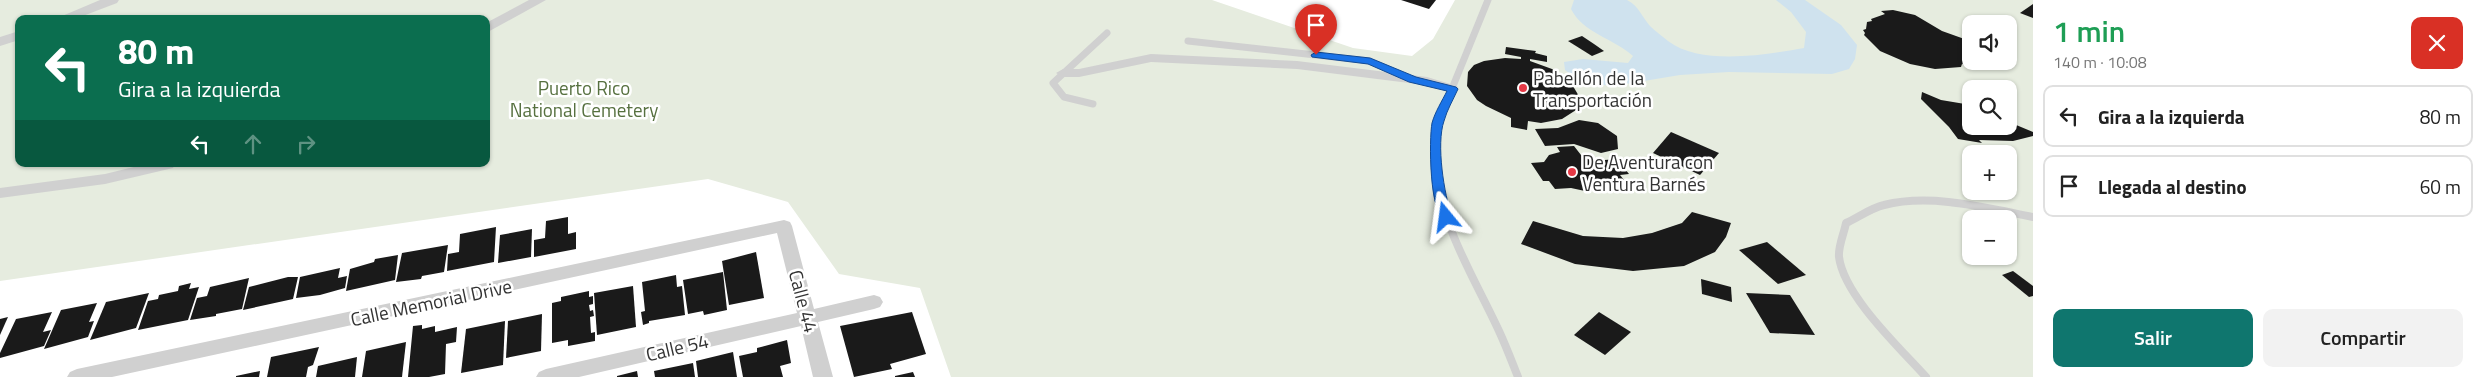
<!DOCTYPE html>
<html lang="es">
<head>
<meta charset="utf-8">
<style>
	:root { --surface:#fff; --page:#f2f2f2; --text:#222; --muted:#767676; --line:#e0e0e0; --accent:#0f766e }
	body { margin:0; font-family:"Titillium Web",sans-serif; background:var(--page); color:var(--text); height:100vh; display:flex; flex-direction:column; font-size:19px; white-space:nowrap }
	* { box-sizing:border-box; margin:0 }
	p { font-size:16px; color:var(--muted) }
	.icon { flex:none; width:28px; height:28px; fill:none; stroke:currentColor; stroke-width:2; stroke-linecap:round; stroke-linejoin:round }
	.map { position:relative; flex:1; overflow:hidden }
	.sheet { display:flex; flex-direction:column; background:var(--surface); width:450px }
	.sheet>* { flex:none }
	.banner { position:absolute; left:15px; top:15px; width:475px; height:152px; border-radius:10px; box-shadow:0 1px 4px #0004; background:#0b6e4f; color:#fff; overflow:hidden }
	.fabs { position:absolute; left:1962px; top:15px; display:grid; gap:10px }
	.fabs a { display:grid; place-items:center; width:55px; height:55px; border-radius:10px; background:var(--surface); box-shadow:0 1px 4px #0004; font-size:25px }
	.pin { position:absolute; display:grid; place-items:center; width:42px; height:42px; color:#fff; margin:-51px -21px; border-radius:50% 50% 50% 0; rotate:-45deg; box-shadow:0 0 5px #0007 }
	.pin .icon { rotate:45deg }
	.me { position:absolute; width:55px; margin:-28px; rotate:344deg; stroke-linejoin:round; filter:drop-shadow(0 0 4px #0008) }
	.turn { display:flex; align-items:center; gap:18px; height:105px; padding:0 20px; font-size:22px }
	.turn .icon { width:65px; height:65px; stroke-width:2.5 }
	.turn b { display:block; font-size:35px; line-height:42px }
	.lanes { display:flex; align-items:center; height:48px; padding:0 20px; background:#0003; justify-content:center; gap:25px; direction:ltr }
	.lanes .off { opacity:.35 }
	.round { display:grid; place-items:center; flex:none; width:52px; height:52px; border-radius:10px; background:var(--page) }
	.summary { display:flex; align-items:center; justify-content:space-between; height:85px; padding:0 20px }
	h1 { font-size:30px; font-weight:600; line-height:38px; color:#1e9e55 }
	.button { display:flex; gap:10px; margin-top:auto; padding:10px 20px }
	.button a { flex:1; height:58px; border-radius:10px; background:var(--accent); color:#fff; font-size:20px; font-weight:600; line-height:58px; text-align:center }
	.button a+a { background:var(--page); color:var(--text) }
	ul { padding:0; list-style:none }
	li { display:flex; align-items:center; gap:15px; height:62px; margin:0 10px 8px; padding:0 10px; border:2px solid var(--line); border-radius:10px }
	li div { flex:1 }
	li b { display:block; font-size:19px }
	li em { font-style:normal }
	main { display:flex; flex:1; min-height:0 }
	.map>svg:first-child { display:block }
	.green { fill:#e6ecdf; fill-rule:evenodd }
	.water { fill:#cfe2ee }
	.building { fill:#1a1a1a }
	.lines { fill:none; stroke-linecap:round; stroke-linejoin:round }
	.lane-far1 { stroke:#d0d0d0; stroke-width:7 }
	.lane { stroke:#d0d0d0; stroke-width:8 }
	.street { fill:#d0d0d0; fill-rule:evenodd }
	.route { fill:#1a73e8; stroke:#114b97 }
	.poi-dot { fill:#e63946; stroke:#fff; stroke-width:2 }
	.labels { text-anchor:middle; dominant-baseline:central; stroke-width:5; stroke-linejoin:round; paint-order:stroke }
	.poi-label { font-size:19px; fill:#333; stroke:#fff; text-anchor:start }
	.park-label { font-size:19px; fill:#56703f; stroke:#fff }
	.street-label { font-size:19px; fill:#333; stroke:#fff }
</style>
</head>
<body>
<main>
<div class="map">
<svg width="2033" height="377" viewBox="0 0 2033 377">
	<rect width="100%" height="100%" fill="#fff"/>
	<path class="green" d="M0,0H1212L1353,48L1412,56L1433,39L1455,0H2033V377H951L920,288L839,274L788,202L708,179L0,281ZM19,19H486V164H19ZM1971,24H2009V61H1971ZM1971,89H2009V126H1971ZM1971,154H2009V191H1971ZM1971,219H2009V256H1971Z"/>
	<path class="water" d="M1574,0H1627C1639,6 1642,17 1650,26C1655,31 1662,36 1668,41C1701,66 1765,55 1804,48L1806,32L1791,12L1776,0H1805L1841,25L1857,45L1855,59L1849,69L1832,74L1729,72L1680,75L1614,86L1582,83L1565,70L1564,62L1583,59L1628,63L1633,56C1613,38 1583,33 1571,9Z"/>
	<g class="building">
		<path d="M1401,0H1436L1429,9Z"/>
		<path d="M2033,4V18L2020,13Z"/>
		<path d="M1893,10L1915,15L1942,31L1970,41L1971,59L1967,65L1962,64L1961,67L1935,69L1910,64L1880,51L1864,35L1865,33L1863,30L1866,29L1867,22L1872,21L1871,19L1885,14L1881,11Z"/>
		<path d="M1582,36L1594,44L1604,51L1592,56L1568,41Z"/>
		<path d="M1506,47L1536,51L1535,53L1547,56V62L1530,59V61L1552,69L1570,81L1580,98L1576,110L1562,119L1541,123L1528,121L1527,130L1511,127V118L1486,106L1477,100L1467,86L1468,72L1474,65L1484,61L1505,58L1521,59V57L1505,54Z"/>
		<path d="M1922,92L1941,100L1971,105V126H2009V122L2033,132V136L2013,141L1979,140L1982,143L1958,139L1949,127L1921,99Z"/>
		<path d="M1579,120L1598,123L1617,136L1618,149L1601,153L1574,144L1545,146L1535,129L1558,128Z"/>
		<path d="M1671,132L1719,153L1700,175L1653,153Z"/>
		<path d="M1574,146L1581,155L1592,161L1617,159L1629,174L1620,175L1624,180L1612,181L1616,187L1585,191L1571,188L1555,189L1549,181H1543L1531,163L1544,162L1549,155L1560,152L1557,147Z"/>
		<path d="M1692,212L1731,223L1726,237L1715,252L1684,266L1633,271L1575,264L1521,244L1533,221L1583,236L1623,238L1652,233L1682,223Z"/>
		<path d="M568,217V234L576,232V249L534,257V240L545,238L546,221Z"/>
		<path d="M496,227L494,262L447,271L448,254L459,252L460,234Z"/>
		<path d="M532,229L531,257L498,263L500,235Z"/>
		<path d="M1767,242L1806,275L1778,284L1739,250Z"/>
		<path d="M448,245L444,272L422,276L421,279L396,282L402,253Z"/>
		<path d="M756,252L764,298L729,305L722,261Z"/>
		<path d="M398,255L395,280L346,291L350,269L374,262L375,259Z"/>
		<path d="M340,268L338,278L347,276L345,288L320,295L296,298L300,277Z"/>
		<path d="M2013,271L2033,286V296L2029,297L2002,275Z"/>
		<path d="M723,272L727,310L704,315L703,311L688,314L683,280Z"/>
		<path d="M676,275L677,287L682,286L685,315L649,321V323L643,325L641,312L645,311L642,282Z"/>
		<path d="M288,277H298L293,299L243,310L249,287Z"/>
		<path d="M249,278L242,309L216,314V316L190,320L197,298L207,296L210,287Z"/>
		<path d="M1701,279L1731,287L1732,302L1702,294Z"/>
		<path d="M191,283L189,289L199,287L188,320L138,330L148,301L158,299L159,295L178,291L179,286Z"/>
		<path d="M633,286L636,327L597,335L594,293Z"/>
		<path d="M589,291V297L593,296V304L589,305L590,311L593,310L594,316L590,317L591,333L595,332V341L568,346V340L552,343V303L561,301V297Z"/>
		<path d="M149,293L136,328L90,340L106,302Z"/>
		<path d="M1746,293L1790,295L1815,335L1770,333Z"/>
		<path d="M97,303L89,322L94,321L88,337L44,349L61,310Z"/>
		<path d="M52,312L43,332L51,330L44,346L0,358V353L16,319Z"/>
		<path d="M912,312L926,354L890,364L892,369L854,377L840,326Z"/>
		<path d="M1599,312L1631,332L1605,355L1574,335Z"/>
		<path d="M542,314L541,351L506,358L508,321Z"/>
		<path d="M8,317L0,335V319Z"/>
		<path d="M505,321L503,365L461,373L466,329Z"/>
		<path d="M422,325V329L435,326V332L457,327L456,342L446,344L445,374L429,377H408L413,326Z"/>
		<path d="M787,340L791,363L780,366L783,377H743L739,356L757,352V348Z"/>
		<path d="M406,342L402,377H362L366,351Z"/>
		<path d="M319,347L313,365L308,367L306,377H267L271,357Z"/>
		<path d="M733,352L737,377H698L696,361Z"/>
		<path d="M357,357L355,377H316L318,366Z"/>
		<path d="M693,363L695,377H655L654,371Z"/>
		<path d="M260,371L259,377H236V376Z"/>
		<path d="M637,371L638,377H617V376Z"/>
		<path d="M913,372L915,377H895V376Z"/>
	</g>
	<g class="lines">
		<g class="lane-far1">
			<path d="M1188,41L1370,61L1406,77"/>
			<path d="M1093,104L1064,97L1053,83L1107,33"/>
			<path d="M1436,171L1438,123L1488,0"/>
		</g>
		<g class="lane">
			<path d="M1436,170C1444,232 1473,275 1499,331C1506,346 1512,362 1518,377"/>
			<path d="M1926,377C1900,348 1844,296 1839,257C1838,246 1844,234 1846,223C1859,217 1871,208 1884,205C1931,193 1987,208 2033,217"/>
		</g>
		<g class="street">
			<path d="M100,0H119L117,3L75,19H55Z"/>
			<path d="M529,0H546L486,33V23Z"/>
			<path d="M19,31V40L0,46V37Z"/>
			<path d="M1151,54L1297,61L1427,77L1457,86L1459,89L1452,93L1425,85L1297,69L1151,62L1079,77H1063L1056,73L1063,69H1079Z"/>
			<path d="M146,164H175L173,168L105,184L0,198V188L105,174Z"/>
			<path d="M784,220L790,222L792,226L814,309L874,295L880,297L883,302L880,307L874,309L818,322L833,377H813L801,326L579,377H536L539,372L546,369L797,313L777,233L112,377H67L70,372L77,369Z"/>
		</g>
	</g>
	<path class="route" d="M1316,52L1370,58L1416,77L1456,87L1458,89C1453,100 1447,110 1444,121C1436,144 1444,194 1452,217L1450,220L1446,221C1429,216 1429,139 1432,123C1435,112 1442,101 1447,91L1409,82L1368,64L1312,57L1311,55Z"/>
	<g class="poi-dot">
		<circle cx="1523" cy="88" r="5"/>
		<circle cx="1572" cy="172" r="5"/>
	</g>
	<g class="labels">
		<g class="poi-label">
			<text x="1533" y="77">Pabellón de la<tspan x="1533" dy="22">Transportación</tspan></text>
			<text x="1582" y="161">De Aventura con<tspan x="1582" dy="22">Ventura Barnés</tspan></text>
		</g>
		<g class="park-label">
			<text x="584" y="87">Puerto Rico<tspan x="584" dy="22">National Cemetery</tspan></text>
		</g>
		<g class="street-label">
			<text transform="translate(804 301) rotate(75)">Calle 44</text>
			<text transform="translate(431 302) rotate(-12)">Calle Memorial Drive</text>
			<text transform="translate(677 347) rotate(-13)">Calle 54</text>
		</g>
	</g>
</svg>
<div class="fabs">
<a><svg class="icon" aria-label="sound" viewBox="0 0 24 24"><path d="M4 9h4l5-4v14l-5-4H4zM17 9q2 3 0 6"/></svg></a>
<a><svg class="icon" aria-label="search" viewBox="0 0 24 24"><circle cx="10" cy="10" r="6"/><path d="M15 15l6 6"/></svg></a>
<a>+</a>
<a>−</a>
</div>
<div class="pin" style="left:1316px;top:55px;background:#d93025"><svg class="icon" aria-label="arrive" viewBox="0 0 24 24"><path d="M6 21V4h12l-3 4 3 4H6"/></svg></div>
<svg class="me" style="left:1446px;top:217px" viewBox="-20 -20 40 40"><path d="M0-17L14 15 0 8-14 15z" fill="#1a73e8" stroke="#fff" stroke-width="4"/></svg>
<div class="banner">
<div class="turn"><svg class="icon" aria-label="left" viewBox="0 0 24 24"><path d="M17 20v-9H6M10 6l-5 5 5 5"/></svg><div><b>80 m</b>Gira a la izquierda</div></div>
<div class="lanes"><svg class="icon" aria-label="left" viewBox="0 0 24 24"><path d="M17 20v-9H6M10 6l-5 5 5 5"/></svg><svg class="icon off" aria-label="ahead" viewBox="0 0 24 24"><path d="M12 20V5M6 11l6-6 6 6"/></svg><svg class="icon off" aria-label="right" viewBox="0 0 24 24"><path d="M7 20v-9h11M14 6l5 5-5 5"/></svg></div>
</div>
</div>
<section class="sheet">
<div class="summary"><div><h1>1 min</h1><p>140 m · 10:08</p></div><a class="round" style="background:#d93025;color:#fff"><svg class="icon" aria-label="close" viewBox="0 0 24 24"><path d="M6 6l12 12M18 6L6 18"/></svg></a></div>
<ul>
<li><svg class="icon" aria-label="left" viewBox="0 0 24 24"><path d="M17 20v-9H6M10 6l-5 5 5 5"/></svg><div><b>Gira a la izquierda</b></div><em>80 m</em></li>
<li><svg class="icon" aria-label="arrive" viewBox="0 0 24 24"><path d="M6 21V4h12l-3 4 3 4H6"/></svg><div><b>Llegada al destino</b></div><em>60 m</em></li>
</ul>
<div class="button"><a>Salir</a><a>Compartir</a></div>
</section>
</main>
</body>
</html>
